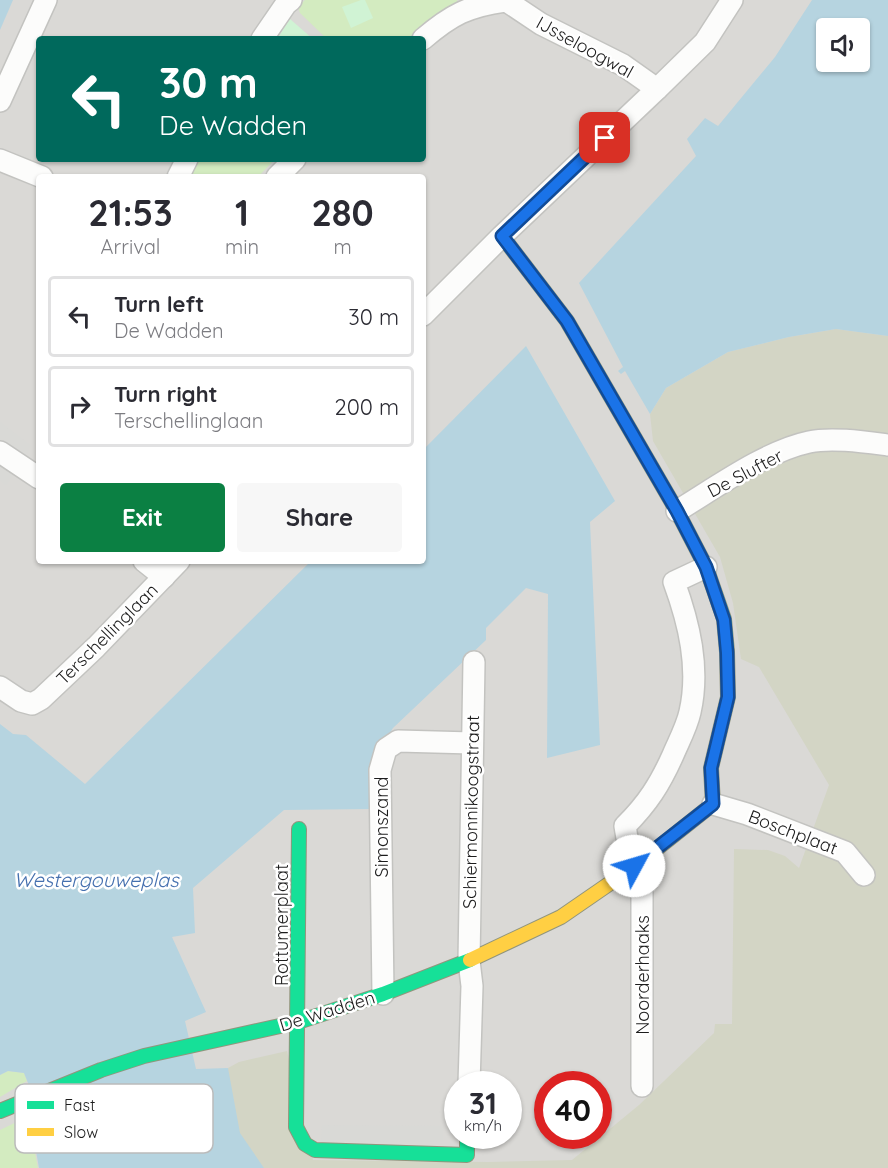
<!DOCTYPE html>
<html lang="en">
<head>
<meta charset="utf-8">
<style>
	:root { --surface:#fff; --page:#f7f7f7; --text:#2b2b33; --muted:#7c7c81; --line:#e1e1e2; --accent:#0b8043 }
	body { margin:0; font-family:Quicksand,sans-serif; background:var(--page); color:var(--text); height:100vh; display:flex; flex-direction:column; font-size:22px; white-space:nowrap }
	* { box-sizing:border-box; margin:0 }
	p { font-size:20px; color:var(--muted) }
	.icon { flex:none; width:33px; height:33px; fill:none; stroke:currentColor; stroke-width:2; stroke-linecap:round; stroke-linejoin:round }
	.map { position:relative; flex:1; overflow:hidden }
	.sheet { position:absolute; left:36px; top:174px; width:390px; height:390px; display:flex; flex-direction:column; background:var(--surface); border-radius:6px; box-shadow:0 2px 4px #0004 }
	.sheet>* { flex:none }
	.guide { position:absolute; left:36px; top:36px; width:390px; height:126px; border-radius:6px; box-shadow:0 2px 4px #0004; background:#00695c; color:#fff; overflow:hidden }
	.tools { position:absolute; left:816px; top:18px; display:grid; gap:12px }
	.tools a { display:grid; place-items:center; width:54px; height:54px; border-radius:6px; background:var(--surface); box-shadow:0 2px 4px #0004; font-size:30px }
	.speed { position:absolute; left:444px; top:1071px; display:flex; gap:12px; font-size:30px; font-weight:700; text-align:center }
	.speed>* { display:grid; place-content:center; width:78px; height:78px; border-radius:50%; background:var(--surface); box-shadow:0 2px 4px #0004; line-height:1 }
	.speed small { font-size:15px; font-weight:400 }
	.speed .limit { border:9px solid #d22; background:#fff; color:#111 }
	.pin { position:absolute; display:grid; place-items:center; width:51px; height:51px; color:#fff; margin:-26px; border-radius:12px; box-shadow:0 3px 9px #0006 }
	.me { position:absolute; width:66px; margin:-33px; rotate:51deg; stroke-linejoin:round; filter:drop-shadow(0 0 4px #0008) }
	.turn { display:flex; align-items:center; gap:21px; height:126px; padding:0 24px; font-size:27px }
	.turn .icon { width:78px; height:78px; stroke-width:2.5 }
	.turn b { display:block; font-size:42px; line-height:51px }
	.eta { display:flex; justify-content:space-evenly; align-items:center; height:102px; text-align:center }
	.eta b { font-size:36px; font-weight:700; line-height:42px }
	.button { display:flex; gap:12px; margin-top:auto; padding:12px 24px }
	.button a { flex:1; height:69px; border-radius:6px; background:var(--accent); color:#fff; font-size:24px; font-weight:700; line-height:69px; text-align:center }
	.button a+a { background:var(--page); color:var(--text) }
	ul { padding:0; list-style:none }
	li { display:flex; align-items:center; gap:18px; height:81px; margin:0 12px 9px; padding:0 12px; border:3px solid var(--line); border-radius:6px }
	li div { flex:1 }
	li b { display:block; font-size:22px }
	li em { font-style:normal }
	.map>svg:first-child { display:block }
	.residential { fill:#dad9d6; fill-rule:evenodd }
	.construction { fill:#d3d5c5 }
	.grass { fill:#d3ebc0 }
	.park { fill:#d0f3d4 }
	.parking { fill:#d9d9d6 }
	.water { fill:#b6d4e0; fill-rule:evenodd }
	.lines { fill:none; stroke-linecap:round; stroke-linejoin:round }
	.street-casing { stroke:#c3c3c0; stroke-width:24 }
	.fast-casing { stroke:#91957c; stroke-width:16 }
	.slow-casing { stroke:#91957c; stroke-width:16 }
	.street { stroke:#fcfcfb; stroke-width:21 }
	.fast { stroke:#16e098; stroke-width:14 }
	.slow { stroke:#ffcf43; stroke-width:14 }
	.route-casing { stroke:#114b97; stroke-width:15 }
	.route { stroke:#1a73e8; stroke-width:10 }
	.labels { text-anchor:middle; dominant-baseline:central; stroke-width:5; stroke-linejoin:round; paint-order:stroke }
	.street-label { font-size:18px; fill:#1c1c1c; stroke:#fff }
	.water-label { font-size:20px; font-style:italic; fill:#4570af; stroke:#fff }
	.key { fill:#fff; stroke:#bbb; stroke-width:1.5 }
	.key-label { font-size:16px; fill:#1c1c1c }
</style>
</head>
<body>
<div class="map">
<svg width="888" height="1168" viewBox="0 0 888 1168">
	<rect width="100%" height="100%" fill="#ebeae4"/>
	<path class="residential" d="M0,0H888V947L672,1168H0ZM826,28H860V62H826ZM39,39H423V159H39ZM39,177H423V561H39ZM458,1084H508V1136H458ZM548,1084H598V1136H548Z"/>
	<path class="construction" d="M836,329L888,336V1168H193L216,1083L228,1068L239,1062L287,1051L313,1160L488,1162L572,1160L639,1105L714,1033L715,1024H732L734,849L768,850L785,856L799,868L829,785L759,667L741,659L733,603L720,557L653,441L650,414L666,388L728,352L789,337Z"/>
	<g class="grass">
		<path d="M305,0H457L459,8L414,39H327L300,13L298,6Z"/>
		<path d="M198,159H275L258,177H189Z"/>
		<path d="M8,1071L24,1073L27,1081L0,1097V1075Z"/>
		<path d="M33,1114L40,1117L39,1127L31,1133L38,1168H0V1130Z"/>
	</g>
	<g class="park">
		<path d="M361,0H365L373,18L351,28L342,7Z"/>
		<path d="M290,19L313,39H277Z"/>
	</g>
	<g class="parking">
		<path d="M0,422L31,446L6,485L0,480Z"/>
		<path d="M322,1125L443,1126V1142L321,1141Z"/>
	</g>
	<g class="water">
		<path d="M0,0H13L0,30Z"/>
		<path d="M812,0H888V336L836,329L789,337L728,352L666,388L650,414L625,371L621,374L618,371L623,367L579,283L696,156L687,139L705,118L718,126L775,57ZM826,28H860V62H826Z"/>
		<path d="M526,346L615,501L590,522L600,745L547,758L548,594L526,588L486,628V640L393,728L373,761L371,809L284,810L193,888L195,933L172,937L206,1012L185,1021L196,1069L228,1068L240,1133L264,1168H39L33,1134L42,1131V1118L24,1073L8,1071L0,1075V724L13,734L26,735L85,784L311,561H423V450Z"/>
	</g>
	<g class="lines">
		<g class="street-casing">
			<g id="street">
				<path d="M505,0L541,24L623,65L657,89L705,42L732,0"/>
				<path d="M262,39L286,4L291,0"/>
				<path d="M423,39C451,15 468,6 505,1"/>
				<path d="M0,101L46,0"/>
				<path d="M0,160L42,177"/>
				<path d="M178,177L187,159"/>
				<path d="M277,177L295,159"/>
				<path d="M423,315L502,236L657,89"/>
				<path d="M0,452L39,478"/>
				<path d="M677,511C715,488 766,451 809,442C831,437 865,442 888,445"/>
				<path d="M144,561L164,577"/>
				<path d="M0,687L21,701L32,704L41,699L96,647L179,561"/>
				<path d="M713,804L747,814L845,852L864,875"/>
				<path d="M383,994L380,770L386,749L398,741L472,743"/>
				<path d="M469,1084L472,986L469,961L474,662"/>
				<path d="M642,1086V886L628,844L625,826C648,803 660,784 673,755C679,741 687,726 690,712C700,668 689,623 674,582L706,567"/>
			</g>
		</g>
		<g class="fast-casing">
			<g id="fast">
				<path d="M502,236L567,321L677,511L706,567L724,619L727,652"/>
				<path d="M299,829L296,1127L305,1144L315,1150L467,1155V1136"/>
				<path d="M0,1111L101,1070L144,1056L298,1022L383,994L470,960"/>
			</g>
		</g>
		<g class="slow-casing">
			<path id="slow" d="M470,960L561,917L635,866L713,804L711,768L728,697L727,652"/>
		</g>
		<use href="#street" class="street"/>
		<use href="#fast" class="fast"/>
		<use href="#slow" class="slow"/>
	</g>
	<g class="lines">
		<g class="route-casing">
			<path id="route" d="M605,138L502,236L567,321L677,511L706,567L724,620L727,653L728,697L711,768L713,804L634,866"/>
		</g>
		<use href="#route" class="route"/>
	</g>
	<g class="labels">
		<g class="street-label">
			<text transform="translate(585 47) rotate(29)">IJsseloogwal</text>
			<text transform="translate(745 473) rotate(-28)">De Slufter</text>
			<text transform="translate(107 634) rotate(-45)">Terschellinglaan</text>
			<text transform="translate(471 812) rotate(-89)">Schiermonnikoogstraat</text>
			<text transform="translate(381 827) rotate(-90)">Simonszand</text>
			<text transform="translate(793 832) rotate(21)">Boschplaat</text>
			<text transform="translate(281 925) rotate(-90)">Rottumerplaat</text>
			<text transform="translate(642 975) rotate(-90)">Noorderhaaks</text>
			<text transform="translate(327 1011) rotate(-17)">De Wadden</text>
		</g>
		<g class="water-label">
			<text x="96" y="879">Westergouweplas</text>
		</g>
	</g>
	<rect x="15" y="1084" width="198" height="69" rx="9" class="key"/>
	<rect x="27" y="1101" width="27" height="8" fill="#16e098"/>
	<rect x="27" y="1128" width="27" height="8" fill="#ffcf43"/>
	<g class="key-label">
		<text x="64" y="1111">Fast</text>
		<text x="64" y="1138">Slow</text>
	</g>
</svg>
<div class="tools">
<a><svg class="icon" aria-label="sound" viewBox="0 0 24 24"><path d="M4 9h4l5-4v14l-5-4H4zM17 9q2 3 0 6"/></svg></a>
</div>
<div class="speed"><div>31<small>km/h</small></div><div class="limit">40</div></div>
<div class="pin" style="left:605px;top:138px;background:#d93025"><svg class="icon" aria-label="arrive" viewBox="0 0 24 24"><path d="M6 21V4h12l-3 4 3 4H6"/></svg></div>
<svg class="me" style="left:634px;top:866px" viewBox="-20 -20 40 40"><circle r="19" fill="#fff"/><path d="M0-13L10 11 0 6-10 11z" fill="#1a73e8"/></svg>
<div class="guide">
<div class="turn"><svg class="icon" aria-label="left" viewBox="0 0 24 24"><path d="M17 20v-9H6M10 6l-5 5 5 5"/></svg><div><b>30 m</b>De Wadden</div></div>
</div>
<section class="sheet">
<div class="eta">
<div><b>21:53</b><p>Arrival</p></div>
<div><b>1</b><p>min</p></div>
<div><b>280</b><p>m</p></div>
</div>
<ul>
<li><svg class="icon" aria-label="left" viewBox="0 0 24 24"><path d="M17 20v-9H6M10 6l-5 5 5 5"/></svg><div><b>Turn left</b><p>De Wadden</p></div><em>30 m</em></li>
<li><svg class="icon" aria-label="right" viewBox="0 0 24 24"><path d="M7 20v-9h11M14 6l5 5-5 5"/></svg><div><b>Turn right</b><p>Terschellinglaan</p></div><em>200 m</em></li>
</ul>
<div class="button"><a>Exit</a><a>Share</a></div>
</section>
</div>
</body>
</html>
